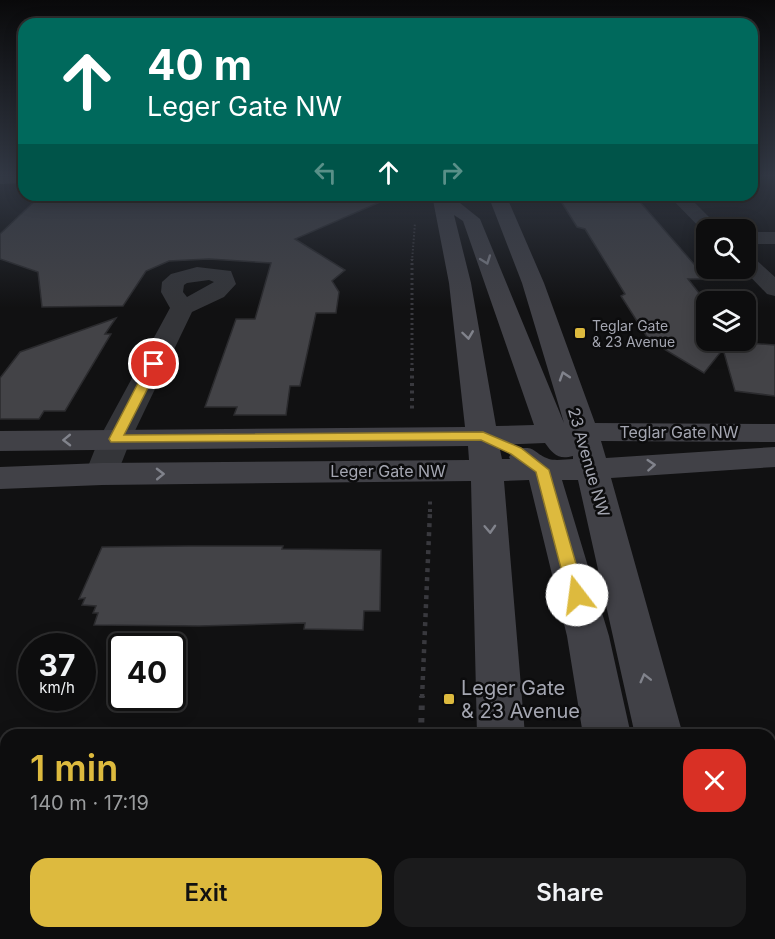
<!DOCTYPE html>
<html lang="en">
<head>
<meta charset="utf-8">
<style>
	:root { --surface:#0d0d0e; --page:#1b1b1c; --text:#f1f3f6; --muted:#9a9c9e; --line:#2d2d2e; --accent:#ddba3e }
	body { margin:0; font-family:Inter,sans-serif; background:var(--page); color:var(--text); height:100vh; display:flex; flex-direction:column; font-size:22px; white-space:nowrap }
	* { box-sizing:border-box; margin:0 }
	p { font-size:20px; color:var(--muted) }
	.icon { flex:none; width:33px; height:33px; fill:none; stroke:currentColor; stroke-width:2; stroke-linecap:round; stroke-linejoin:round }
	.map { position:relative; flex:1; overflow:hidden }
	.side { position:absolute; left:0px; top:729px; width:776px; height:210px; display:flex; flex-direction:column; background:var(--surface); border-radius:18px 18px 0 0; box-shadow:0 3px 15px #0003,0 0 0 2px var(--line) }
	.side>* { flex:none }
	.guide { position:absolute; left:18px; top:18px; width:740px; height:183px; border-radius:18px; box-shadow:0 3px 15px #0003,0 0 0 2px var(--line); background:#00695c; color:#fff; overflow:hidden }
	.fabs { position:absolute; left:696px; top:219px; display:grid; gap:12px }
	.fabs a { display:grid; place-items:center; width:60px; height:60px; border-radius:12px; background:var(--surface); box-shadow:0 3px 15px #0003,0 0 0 2px var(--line); font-size:30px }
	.speed { position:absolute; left:18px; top:633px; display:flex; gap:12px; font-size:30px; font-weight:700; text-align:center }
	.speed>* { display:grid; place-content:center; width:78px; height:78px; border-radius:50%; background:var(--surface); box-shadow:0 3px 15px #0003,0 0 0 2px var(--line); line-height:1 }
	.speed small { font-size:15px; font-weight:400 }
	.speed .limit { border:3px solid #111; border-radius:9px; background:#fff; color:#111 }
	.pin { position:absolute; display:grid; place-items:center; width:51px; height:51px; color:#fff; margin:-26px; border:3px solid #fff; border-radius:50%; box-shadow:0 2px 6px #0007 }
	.me { position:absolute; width:66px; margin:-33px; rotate:345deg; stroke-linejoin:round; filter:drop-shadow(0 0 4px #0008) }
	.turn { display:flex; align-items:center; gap:21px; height:126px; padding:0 30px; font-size:27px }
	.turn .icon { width:78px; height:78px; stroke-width:2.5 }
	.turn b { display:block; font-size:42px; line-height:51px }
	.lanes { display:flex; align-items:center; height:57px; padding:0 30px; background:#0003; justify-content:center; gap:30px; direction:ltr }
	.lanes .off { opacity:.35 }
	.round { display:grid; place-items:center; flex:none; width:63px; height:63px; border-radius:18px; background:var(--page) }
	.summary { display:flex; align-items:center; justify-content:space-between; height:102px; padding:0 30px }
	h1 { font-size:36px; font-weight:600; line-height:45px; color:var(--accent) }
	.action { display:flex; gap:12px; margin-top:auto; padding:12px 30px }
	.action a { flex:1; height:69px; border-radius:18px; background:var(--accent); color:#111; font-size:24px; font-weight:600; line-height:69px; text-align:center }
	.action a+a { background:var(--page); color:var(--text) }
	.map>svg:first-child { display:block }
	.building { fill:#434347; stroke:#2b2b2e; stroke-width:1.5 }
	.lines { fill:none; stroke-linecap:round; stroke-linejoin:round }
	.path-far4 { stroke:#39393e; stroke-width:2; stroke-dasharray:1.5 2; stroke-linecap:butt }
	.path-far3 { stroke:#39393e; stroke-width:3; stroke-dasharray:2 3; stroke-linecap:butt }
	.path-far2 { stroke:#39393e; stroke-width:4; stroke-dasharray:3 4.5; stroke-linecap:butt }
	.path-far1 { stroke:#39393e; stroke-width:4.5; stroke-dasharray:4 5; stroke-linecap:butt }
	.path { stroke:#39393e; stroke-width:6; stroke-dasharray:4.5 8; stroke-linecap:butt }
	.street { fill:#343539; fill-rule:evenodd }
	.secondary { fill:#414147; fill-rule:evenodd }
	.oneway { stroke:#81838c }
	.route { fill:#ddba3e; stroke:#907928; stroke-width:1.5 }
	.poi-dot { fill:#ddba3e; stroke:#0c0c0d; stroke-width:2 }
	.labels { text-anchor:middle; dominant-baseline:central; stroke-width:5; stroke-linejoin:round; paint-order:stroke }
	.far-poi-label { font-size:14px; fill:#a4a6b1; stroke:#0c0c0d; text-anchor:start }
	.street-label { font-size:16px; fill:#a4a6b1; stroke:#0c0c0d }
	.near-poi-label { font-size:20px; fill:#a4a6b1; stroke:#0c0c0d; text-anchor:start }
</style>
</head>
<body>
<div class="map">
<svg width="775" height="939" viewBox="0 0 775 939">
	<rect width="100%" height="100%" fill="#111112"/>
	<g class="building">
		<path d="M41,195H394V196L295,239L345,270L332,281L339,292L336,313H316L300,386H290L286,415H234L237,407H205L236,319H255L271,263L209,259L169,261L146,271L123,306L42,307L38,272L0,259V234Z"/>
		<path d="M557,195H634L707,279H688L706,302V340L775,345V396L735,391L723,349L704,373L649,340L621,296L625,294L585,229L577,227Z"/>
		<path d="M116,318L105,334H111L65,411H44L39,419H0V378L20,352Z"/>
		<path d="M188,546H283L282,549L381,550L380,611H364L363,630L304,629L305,623L199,626L94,625L98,613H93L96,606L82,605L85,598L79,599L102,547Z"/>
	</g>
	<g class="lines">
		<path class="path-far4" d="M412,261L415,223"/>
		<path class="path-far3" d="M412,370V259"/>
		<g class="path-far2">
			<path d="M412,368V410"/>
			<path d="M430,512V500"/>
		</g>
		<path class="path-far1" d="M422,698L430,511"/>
		<g class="path">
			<path d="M421,735L422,696"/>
			<path d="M411,933V939"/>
		</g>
		<g class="street">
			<path d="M0,177H24V183L0,184Z"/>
			<path d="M668,195H687L722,230H706V234Z"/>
			<rect x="746" y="232" width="29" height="12"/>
			<path d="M746,255L753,257L775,277V296L767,294L742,268H746Z"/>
			<path d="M197,267L231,271L236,284L224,297L192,312L131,439L114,482L102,485L90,482L85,474L99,439L170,308L161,292L162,282L171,274ZM209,280L214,282L187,297L183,292L184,285L187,283Z"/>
		</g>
		<g class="secondary">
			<path d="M432,195H450L480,219L564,423L522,283L488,195H506L544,283L595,423L775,424V442L601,441L606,458L775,447V467L611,478L683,735H635L578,480H562L609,636L631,735H583L567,636L529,480L504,481L525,735H477L471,481L102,485L0,489V467L102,463L469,460L468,446L0,451V431L465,427L449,283ZM454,215L463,221L534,425L496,426L471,283ZM545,443C553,454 558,460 573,456V459C567,459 556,461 549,459C532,453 536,444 514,450L509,457L510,459H502L499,445Z"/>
			<rect x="476" y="933" width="60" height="6"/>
			<path d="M615,933H733L734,939H616Z"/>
		</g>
	</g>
	<defs><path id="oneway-chevron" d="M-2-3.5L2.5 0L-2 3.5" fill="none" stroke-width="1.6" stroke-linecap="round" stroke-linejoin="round" transform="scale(1.5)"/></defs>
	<g class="oneway">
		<use href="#oneway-chevron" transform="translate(486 260) rotate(70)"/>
		<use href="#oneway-chevron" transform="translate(468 335) rotate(82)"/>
		<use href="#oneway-chevron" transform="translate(564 376) rotate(-108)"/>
		<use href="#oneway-chevron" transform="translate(67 440) rotate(179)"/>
		<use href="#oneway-chevron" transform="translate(651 465) rotate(-4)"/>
		<use href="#oneway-chevron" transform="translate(160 474) rotate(-1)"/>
		<use href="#oneway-chevron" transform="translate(490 529) rotate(87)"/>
		<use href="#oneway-chevron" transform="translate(645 678) rotate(-104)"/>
	</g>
	<linearGradient id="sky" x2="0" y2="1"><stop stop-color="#09090a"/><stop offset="0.57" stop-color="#323844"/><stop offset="1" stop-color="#323844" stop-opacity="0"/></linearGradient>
	<rect width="775" height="308" fill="url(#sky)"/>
	<path class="route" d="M154,361L160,364L124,435L483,432L521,448L549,470L585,595L582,600L577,602L571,600L568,595L536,472L511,454L481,440L111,442L109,439L148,364Z"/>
	<g class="poi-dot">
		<rect x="574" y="327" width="12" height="12" rx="3"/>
		<rect x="443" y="693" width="12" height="12" rx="3"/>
	</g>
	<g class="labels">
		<g class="far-poi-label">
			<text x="592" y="325">Teglar Gate<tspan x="592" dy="16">&amp; 23 Avenue</tspan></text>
		</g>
		<g class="street-label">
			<text x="679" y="432">Teglar Gate NW</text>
			<text transform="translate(589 462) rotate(74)">23 Avenue NW</text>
			<text x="388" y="471">Leger Gate NW</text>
		</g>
		<g class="near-poi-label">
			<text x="461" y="688">Leger Gate<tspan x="461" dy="23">&amp; 23 Avenue</tspan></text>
		</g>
	</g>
</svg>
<div class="fabs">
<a><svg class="icon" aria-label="search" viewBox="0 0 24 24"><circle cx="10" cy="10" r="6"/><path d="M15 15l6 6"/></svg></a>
<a><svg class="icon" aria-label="layers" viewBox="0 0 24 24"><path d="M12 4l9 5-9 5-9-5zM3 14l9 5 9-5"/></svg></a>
</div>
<div class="speed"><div>37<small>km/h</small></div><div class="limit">40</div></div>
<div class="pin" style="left:154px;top:364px;background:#d93025"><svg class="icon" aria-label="arrive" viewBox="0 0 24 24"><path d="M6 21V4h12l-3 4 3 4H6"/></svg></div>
<svg class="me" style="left:577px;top:595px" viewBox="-20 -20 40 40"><circle r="19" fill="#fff"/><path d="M0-13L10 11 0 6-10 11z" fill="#ddba3e"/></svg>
<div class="guide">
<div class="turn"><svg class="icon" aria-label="ahead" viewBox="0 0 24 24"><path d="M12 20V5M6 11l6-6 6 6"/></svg><div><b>40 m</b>Leger Gate NW</div></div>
<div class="lanes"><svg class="icon off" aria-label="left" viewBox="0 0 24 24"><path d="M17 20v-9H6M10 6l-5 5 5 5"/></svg><svg class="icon" aria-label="ahead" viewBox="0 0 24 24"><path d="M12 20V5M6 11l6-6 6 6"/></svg><svg class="icon off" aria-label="right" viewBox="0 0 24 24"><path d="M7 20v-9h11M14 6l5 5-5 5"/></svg></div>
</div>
<section class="side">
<div class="summary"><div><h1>1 min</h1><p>140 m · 17:19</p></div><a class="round" style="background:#d93025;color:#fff"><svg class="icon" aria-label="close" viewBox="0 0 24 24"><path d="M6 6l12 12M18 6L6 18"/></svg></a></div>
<div class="action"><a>Exit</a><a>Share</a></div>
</section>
</div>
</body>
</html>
